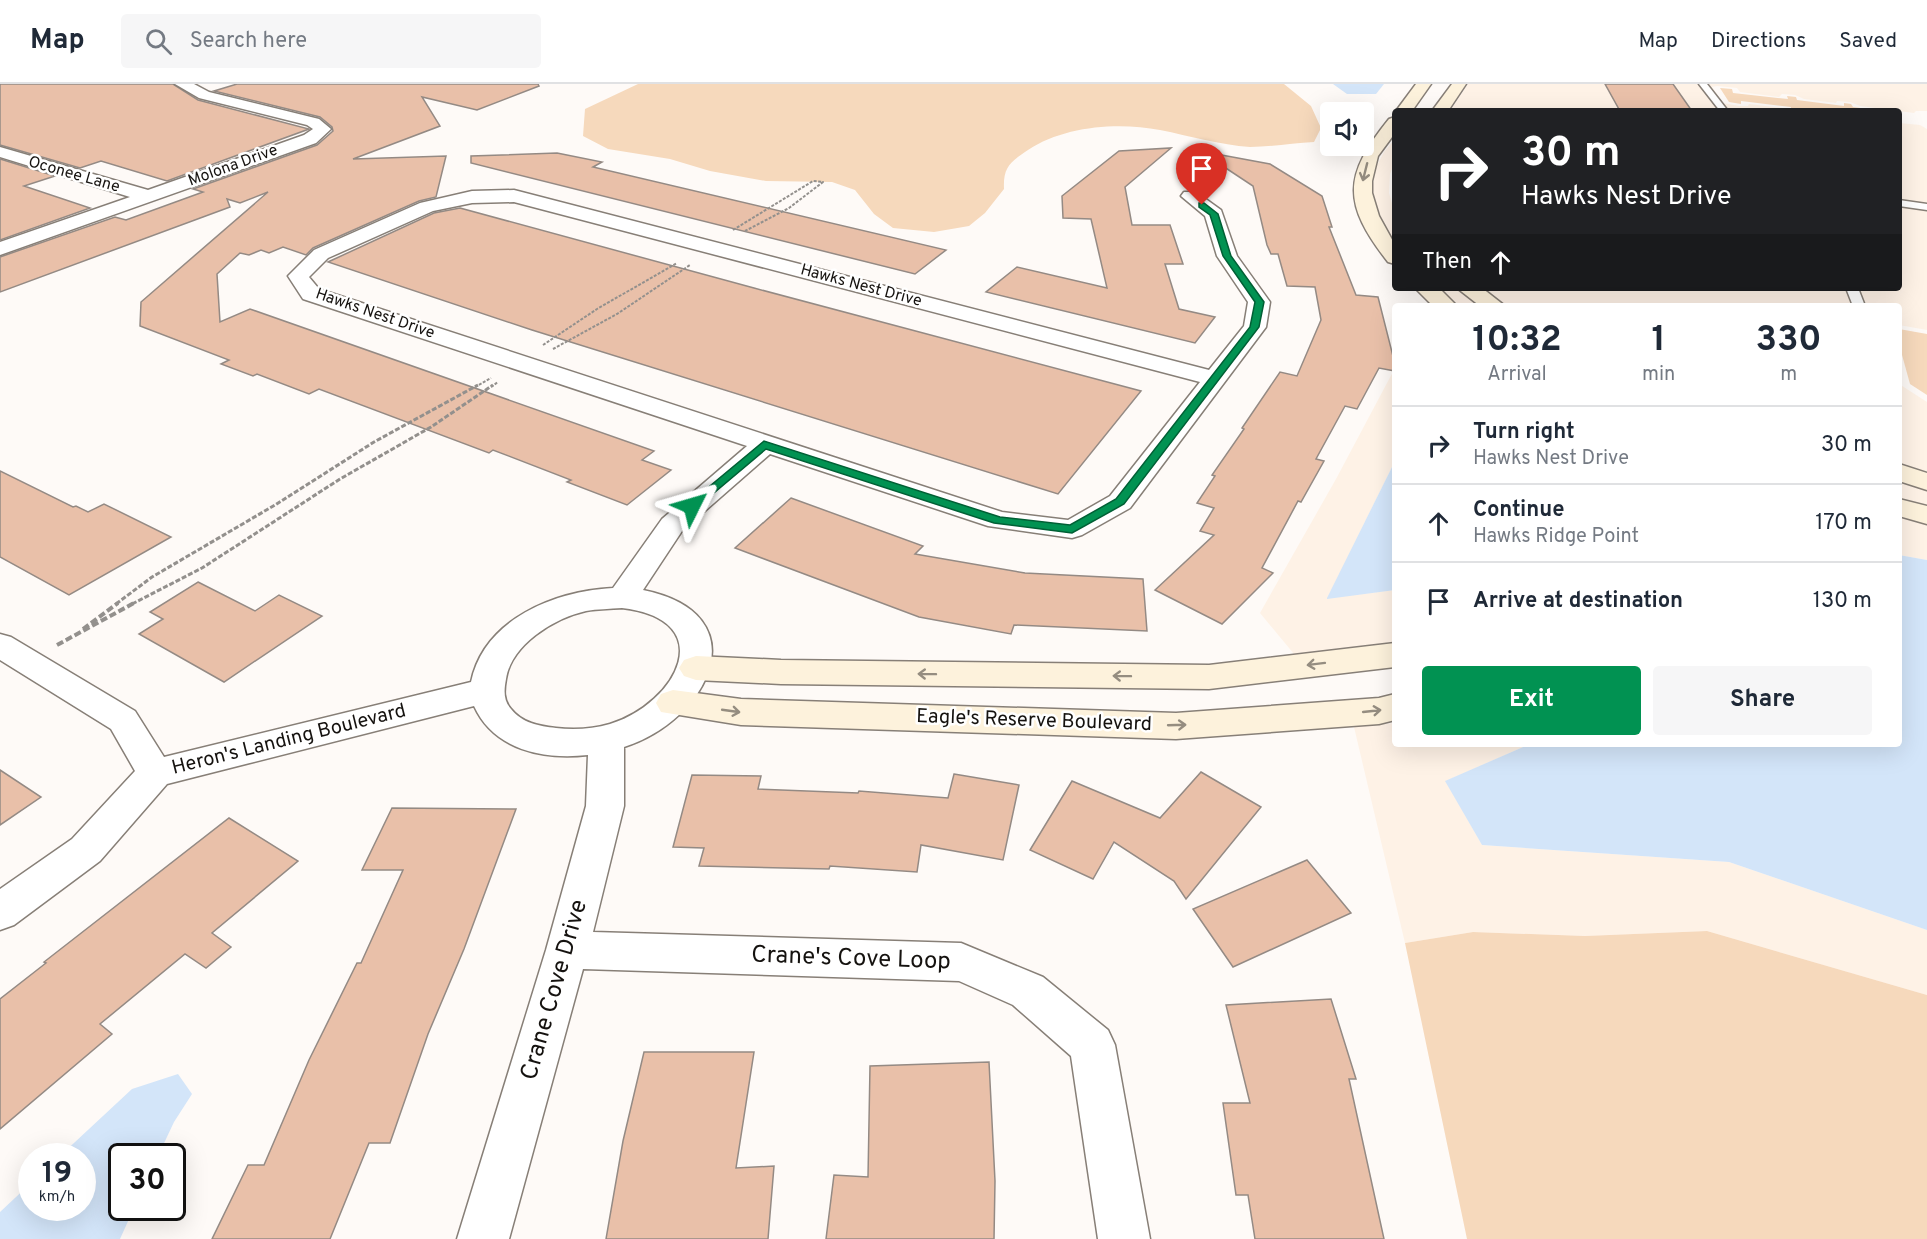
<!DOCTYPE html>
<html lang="en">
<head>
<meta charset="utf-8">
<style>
	:root { --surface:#fff; --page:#f6f6f7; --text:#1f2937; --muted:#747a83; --line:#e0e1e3; --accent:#019252 }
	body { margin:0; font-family:Overpass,sans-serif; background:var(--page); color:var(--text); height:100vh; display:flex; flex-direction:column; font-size:22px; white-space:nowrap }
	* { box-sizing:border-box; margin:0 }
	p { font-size:20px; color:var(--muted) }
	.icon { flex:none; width:33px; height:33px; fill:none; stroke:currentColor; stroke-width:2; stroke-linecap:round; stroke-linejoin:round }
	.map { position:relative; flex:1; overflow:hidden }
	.side { position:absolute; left:1392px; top:219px; width:510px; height:444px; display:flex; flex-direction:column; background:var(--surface); border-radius:6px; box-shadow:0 6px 24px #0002 }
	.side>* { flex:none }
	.top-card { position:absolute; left:1392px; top:24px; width:510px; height:183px; border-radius:6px; box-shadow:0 6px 24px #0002; background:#202124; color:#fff; overflow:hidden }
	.fabs { position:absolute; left:1320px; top:18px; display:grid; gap:12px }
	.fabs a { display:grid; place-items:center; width:54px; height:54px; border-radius:6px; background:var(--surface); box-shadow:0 6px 24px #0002; font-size:30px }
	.speed { position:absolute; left:18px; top:1059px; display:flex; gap:12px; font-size:30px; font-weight:700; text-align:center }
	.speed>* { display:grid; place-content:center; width:78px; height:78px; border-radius:50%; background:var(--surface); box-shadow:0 6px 24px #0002; line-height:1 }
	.speed small { font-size:15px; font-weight:400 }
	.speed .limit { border:3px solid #111; border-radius:9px; background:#fff; color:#111 }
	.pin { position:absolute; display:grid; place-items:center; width:51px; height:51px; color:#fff; margin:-62px -26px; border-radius:50% 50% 50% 0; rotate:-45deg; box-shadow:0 0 6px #0007 }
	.pin .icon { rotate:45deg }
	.me { position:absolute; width:66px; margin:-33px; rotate:50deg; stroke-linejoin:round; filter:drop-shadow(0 0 4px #0008) }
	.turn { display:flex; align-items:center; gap:21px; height:126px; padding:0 30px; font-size:27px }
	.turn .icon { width:78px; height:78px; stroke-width:2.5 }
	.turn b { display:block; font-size:42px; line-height:51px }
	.then { display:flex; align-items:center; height:57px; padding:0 30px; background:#0003; gap:12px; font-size:22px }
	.eta { display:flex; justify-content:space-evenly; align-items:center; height:102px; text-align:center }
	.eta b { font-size:36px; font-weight:700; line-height:42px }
	.action { display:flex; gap:12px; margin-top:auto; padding:12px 30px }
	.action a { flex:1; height:69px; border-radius:6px; background:var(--accent); color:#fff; font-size:24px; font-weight:700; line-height:69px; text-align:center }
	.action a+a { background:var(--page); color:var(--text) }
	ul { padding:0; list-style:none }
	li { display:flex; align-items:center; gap:18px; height:78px; padding:0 30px; border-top:2px solid var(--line) }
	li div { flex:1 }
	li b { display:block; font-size:22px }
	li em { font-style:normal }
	header { display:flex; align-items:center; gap:36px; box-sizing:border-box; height:84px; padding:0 30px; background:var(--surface); border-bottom:2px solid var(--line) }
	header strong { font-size:28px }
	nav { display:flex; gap:33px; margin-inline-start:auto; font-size:21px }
	.search { width:420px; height:54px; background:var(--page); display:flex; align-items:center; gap:15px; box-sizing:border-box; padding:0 21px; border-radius:6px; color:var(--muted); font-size:22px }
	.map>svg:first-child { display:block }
	.built { fill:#fef2e6 }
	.green { fill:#f6d9bc }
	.water { fill:#d3e5f9 }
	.building { fill:#e9c0a9; stroke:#948a84; stroke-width:1.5 }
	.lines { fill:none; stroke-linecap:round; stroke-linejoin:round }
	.lane-casing { stroke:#877f77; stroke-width:3 }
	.street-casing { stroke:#877f77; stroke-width:3 }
	.secondary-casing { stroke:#877f77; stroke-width:3 }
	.path-far2 { stroke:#93908d; stroke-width:2; stroke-dasharray:3 1.5; stroke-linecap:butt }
	.path-far1 { stroke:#93908d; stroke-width:3; stroke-dasharray:5 2; stroke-linecap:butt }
	.path { stroke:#93908d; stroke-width:4; stroke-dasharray:7 3; stroke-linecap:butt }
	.lane { fill:#fff; fill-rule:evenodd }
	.street { fill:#fff; fill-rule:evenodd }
	.secondary { fill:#fdf2dc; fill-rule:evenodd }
	.oneway { stroke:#958d80 }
	.route { fill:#019252; stroke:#015f35; stroke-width:1.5 }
	.labels { text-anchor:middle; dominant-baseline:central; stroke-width:5; stroke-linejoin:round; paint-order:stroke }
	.far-street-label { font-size:16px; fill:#15120f; stroke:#fff }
	.street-label { font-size:20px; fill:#15120f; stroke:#fff }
	.near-street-label { font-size:24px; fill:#15120f; stroke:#fff }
</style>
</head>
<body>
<header>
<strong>Map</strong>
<div class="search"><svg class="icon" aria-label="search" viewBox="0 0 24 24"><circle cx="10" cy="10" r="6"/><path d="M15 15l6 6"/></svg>Search here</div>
<nav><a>Map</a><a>Directions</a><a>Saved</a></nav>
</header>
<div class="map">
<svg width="1927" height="1155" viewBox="0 0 1927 1155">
	<rect width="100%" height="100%" fill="#fefaf7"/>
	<g class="built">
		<path d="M1468,0H1927V27H1916L1914,29L1860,22L1850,18L1837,17L1836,19L1804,15L1795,11L1782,10L1779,13L1740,8L1737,4L1717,2L1712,3L1723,19L1739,22H1748L1749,20L1783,24L1785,27H1450Z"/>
		<path d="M1899,39L1920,41L1927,45V246L1899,241V222H1506L1479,204H1899Z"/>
		<path d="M1395,55V78L1390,90L1389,109L1395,129V159L1383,141L1372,108L1375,85L1384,68Z"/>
		<path d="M1438,204H1456L1481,222H1459Z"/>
		<path d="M1395,284V377L1328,514L1395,506V558L1294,570L1260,529L1336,395Z"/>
		<path d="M1899,300L1927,318V391L1899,382Z"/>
		<path d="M1899,395L1927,405V424L1899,416Z"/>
		<path d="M1899,430L1927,438V476L1899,471Z"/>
		<path d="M1395,639V660H1530L1446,697L1482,761L1729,778L1927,846V911L1707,847L1585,852L1473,848L1405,859L1354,643Z"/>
	</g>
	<g class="green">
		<path d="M638,0H1284L1311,22L1321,44L1314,58C1293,59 1271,63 1250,63C1220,61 1190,52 1160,46C1118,38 1064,42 1028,66C1010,78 1003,83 1004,105L985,129L969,142L934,148L893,144L874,130L855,106L832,98L766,97L710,87L670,75L608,65L583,52L585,25Z"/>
		<path d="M1720,4L1732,5L1733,9L1788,15L1787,12L1796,13L1797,16L1844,22V19L1851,20L1853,23L1882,27H1821L1798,24L1799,27H1791V23L1741,17V20L1729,18Z"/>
		<path d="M1899,245L1927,250V311L1910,300L1899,260Z"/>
		<path d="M1707,847L1927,911V1155H1467L1405,859L1473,848L1585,852Z"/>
	</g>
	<g class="water">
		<path d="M1333,0H1384L1376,10H1347Z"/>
		<path d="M1395,377V506L1327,515V514Z"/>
		<path d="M1899,471L1927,476V846L1729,778L1482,761L1445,697L1530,660H1899Z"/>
		<path d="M178,990L192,1010L174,1038L158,1072H122V1124H134L120,1155H0V1128L31,1099L32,1124H82V1072H60L132,1005Z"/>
	</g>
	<g class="building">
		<path d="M0,0H173L198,16L309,45L167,97L101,77L80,84L0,61Z"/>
		<path d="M237,0H538L539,2L477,26L422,13L440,42L353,75L446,72L436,113L419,117L313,164L306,171L283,163L269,169L261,166L249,171L240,169L217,190L220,238L250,225L654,367L642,376L671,386L627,421L567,398L571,396L493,366L489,369L319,305L309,310L257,290L253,292L221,280L229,276L140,242L141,218L268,108L240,119L227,115L230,123L0,208V173L115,133L126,136L203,108L193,105L317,61L333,47L332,43L320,33L214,7Z"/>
		<path d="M1605,0H1673L1692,27H1620Z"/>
		<path d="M1171,64L1125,103L1132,141H1170L1183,180H1165L1179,225L1215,233L1195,259L986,208L1017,183L1107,204L1091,135L1063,134L1062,112L1119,67Z"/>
		<path d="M1200,67L1270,80L1322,112L1332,143H1329L1356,211L1378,213L1395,280V287L1379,284L1357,325L1345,322L1316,375L1324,377L1301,418L1298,417L1262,484L1273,489L1222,540L1155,506L1214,451L1200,447L1214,424L1197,419L1215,392L1212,391L1244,345L1242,344L1280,288L1297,292L1321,236L1315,203L1287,202L1278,170H1271L1267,161L1253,102Z"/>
		<path d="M557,69L602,78L593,83L946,166L915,190L471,79V72Z"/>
		<path d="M0,75L55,92L24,102L90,124L0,156Z"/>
		<path d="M460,124L754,204L1141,307L1058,410L532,246L328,178L434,129Z"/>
		<path d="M0,387L73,423L76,422L88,428L104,420L171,453L69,511L0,473Z"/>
		<path d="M791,414L923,462L915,470L1025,489L1143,495L1147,547L1014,541L1011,550L919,533L735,464Z"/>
		<path d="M198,498L255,527L279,511L322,532L224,598L139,550L163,535L150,528Z"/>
		<path d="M0,686L41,713L0,741Z"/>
		<path d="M1201,688L1261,723L1186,815L1174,797L1114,758L1093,795L1030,766L1072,697L1160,734Z"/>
		<path d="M954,690L1019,701L1003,776L921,761L917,788L830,782L829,785L699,782L704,764L673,763L692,691L761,692L758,705L858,709L859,707L948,714Z"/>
		<path d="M392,724L516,725L464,865L428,950L390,1059H369L330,1155H212L248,1081H264L309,976L357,879H361L403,786H362Z"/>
		<path d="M229,734L298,777L212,849L231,863L206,884L185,870L100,940L112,950L0,1045V915L46,879L44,878Z"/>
		<path d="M1307,776L1351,829L1233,883L1193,825Z"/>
		<path d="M1331,915L1356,995H1349L1384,1155H1255L1248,1111H1236L1223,1019H1250L1226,921Z"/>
		<path d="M644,968H754L736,1084L774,1082L768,1155H606L623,1057Z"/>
		<path d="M989,978L995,1097L994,1155H826L834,1091L868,1093L870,982Z"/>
	</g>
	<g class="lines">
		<g class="lane-casing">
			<g id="lane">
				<path d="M1699,0H1707L1728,27H1720Z"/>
				<path d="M1899,116L1927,120V126L1899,122Z"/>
				<path d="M1846,204H1858L1865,222H1853Z"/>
			</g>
		</g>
		<g class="street-casing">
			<g id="street">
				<path d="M175,0H194L209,8L319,35L331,45L316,59L0,171V158L130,113L0,73V63L148,106L304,51L313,45L307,41L199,14Z"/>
				<path d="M514,106L1209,286L1244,242L1248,218L1217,172L1205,132L1181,112L1184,108H1196L1221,126L1237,172L1270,218L1266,243L1130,424L1082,451L1072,454L988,442L770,370L682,447L643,506C761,530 709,636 624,663V722L593,848L961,859L1043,893L1108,946L1115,961L1150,1155H1098L1071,972L1013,921L959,897L583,885L509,1155H457L546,866L586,722L588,671C543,676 494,666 474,622L167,700L100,777L14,841L0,846V805L72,755L135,687L111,645L0,576V550L11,553L135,627L164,673L471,598C484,535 555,507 613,504L662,435L747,362L303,215L288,192L314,166L420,119L472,107ZM514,118L1200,298L1110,412L1068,436L1002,428L319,205L309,193L328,174L433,127L472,119ZM622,524C721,536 677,619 610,640C593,645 573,646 556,644C539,642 522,639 511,625C503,616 504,606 506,595C511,561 554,534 586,527C597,525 610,525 622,524Z"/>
			</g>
		</g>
		<g class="secondary-casing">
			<g id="secondary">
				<path d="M1416,0H1431L1412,27H1396Z"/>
				<path d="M1452,0H1466L1448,27H1432Z"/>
				<path d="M1395,33V49L1378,72L1372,97V109L1379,132L1395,161V180L1388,178C1342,119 1343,92 1389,35Z"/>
				<path d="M1415,204H1439L1457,222H1433Z"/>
				<path d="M1457,204H1482L1505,222H1480Z"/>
				<path d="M1899,380L1927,389V406L1899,397Z"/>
				<path d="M1899,415L1927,422V440L1899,432Z"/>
				<path d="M1395,559V583L1209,605L781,600L696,596L684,592L679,584L684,576L696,572L781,576L1209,581Z"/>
				<path d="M673,606L741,615L1176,629L1379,614L1395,610V636L1379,640L1176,655L741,641L661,628L656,619L661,610Z"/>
			</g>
		</g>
		<g class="path-far2">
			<path d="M733,146L813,97L823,98L789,124L745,147"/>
			<path d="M543,261L597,225L677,179"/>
			<path d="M553,265L617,230L690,181"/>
			<path d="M475,303L491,294"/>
			<path d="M491,303L498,298"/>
		</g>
		<g class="path-far1">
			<path d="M116,520L152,493L275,421L374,358L478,301"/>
			<path d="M132,520L202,484L340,395L431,343L493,301"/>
		</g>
		<g class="path">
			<path d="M83,545L118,519"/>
			<path d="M57,561L134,519"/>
		</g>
		<use href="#lane" class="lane"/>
		<use href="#street" class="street"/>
		<use href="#secondary" class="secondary"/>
	</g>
	<defs><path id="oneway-shaft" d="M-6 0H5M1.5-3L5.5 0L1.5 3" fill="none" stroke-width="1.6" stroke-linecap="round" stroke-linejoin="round" transform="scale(1.5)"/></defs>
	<g class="oneway">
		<use href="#oneway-shaft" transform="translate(1365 88) rotate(104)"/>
		<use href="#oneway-shaft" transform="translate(1316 580) rotate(173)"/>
		<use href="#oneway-shaft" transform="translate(927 590) rotate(-179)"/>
		<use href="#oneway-shaft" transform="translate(1122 592) rotate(-179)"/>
		<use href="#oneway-shaft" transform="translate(731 627) rotate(8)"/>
		<use href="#oneway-shaft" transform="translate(1372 627) rotate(-6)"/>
		<use href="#oneway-shaft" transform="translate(1177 641) rotate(-2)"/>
	</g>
	<path class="route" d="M1199,119H1204L1218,130L1231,172L1264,218L1259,243L1124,420L1072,449L994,439L766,365L696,424H687L686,422L764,357L1000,433L1070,441L1116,415L1250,243L1255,218L1223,172L1210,131L1199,123Z"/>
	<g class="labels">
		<g class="far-street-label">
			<text transform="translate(233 82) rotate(-20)">Molona Drive</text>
			<text transform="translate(74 91) rotate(16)">Oconee Lane</text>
			<text transform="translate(861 202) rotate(15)">Hawks Nest Drive</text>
			<text transform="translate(375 230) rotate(19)">Hawks Nest Drive</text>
		</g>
		<g class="street-label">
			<text transform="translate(1034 637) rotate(2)">Eagle's Reserve Boulevard</text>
			<text transform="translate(289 656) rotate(-14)">Heron's Landing Boulevard</text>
		</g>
		<g class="near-street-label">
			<text transform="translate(851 875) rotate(2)">Crane's Cove Loop</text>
			<text transform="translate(555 906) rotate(-74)">Crane Cove Drive</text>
		</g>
	</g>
</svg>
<div class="fabs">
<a><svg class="icon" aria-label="sound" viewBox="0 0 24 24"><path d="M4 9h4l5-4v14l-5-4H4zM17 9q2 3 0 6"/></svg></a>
</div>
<div class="speed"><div>19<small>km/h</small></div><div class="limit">30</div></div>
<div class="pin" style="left:1202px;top:121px;background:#d93025"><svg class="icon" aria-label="arrive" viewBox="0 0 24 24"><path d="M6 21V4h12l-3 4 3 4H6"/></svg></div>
<svg class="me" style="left:692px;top:422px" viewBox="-20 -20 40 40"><path d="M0-17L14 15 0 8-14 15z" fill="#019252" stroke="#fff" stroke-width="4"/></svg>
<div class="top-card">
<div class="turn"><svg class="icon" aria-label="right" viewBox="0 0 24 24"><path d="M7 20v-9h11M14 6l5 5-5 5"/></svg><div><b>30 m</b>Hawks Nest Drive</div></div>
<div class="then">Then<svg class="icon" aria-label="ahead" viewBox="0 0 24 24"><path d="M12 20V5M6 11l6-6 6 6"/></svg></div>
</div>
<section class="side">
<div class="eta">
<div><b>10:32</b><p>Arrival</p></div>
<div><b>1</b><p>min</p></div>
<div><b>330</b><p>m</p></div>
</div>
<ul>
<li><svg class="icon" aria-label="right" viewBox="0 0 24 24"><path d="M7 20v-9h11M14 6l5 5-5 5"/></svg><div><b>Turn right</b><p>Hawks Nest Drive</p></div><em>30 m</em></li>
<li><svg class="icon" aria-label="ahead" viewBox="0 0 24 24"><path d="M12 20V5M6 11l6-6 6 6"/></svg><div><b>Continue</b><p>Hawks Ridge Point</p></div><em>170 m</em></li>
<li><svg class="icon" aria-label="arrive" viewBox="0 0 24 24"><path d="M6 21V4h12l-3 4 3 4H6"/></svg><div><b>Arrive at destination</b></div><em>130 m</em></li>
</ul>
<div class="action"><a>Exit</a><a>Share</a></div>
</section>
</div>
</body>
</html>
